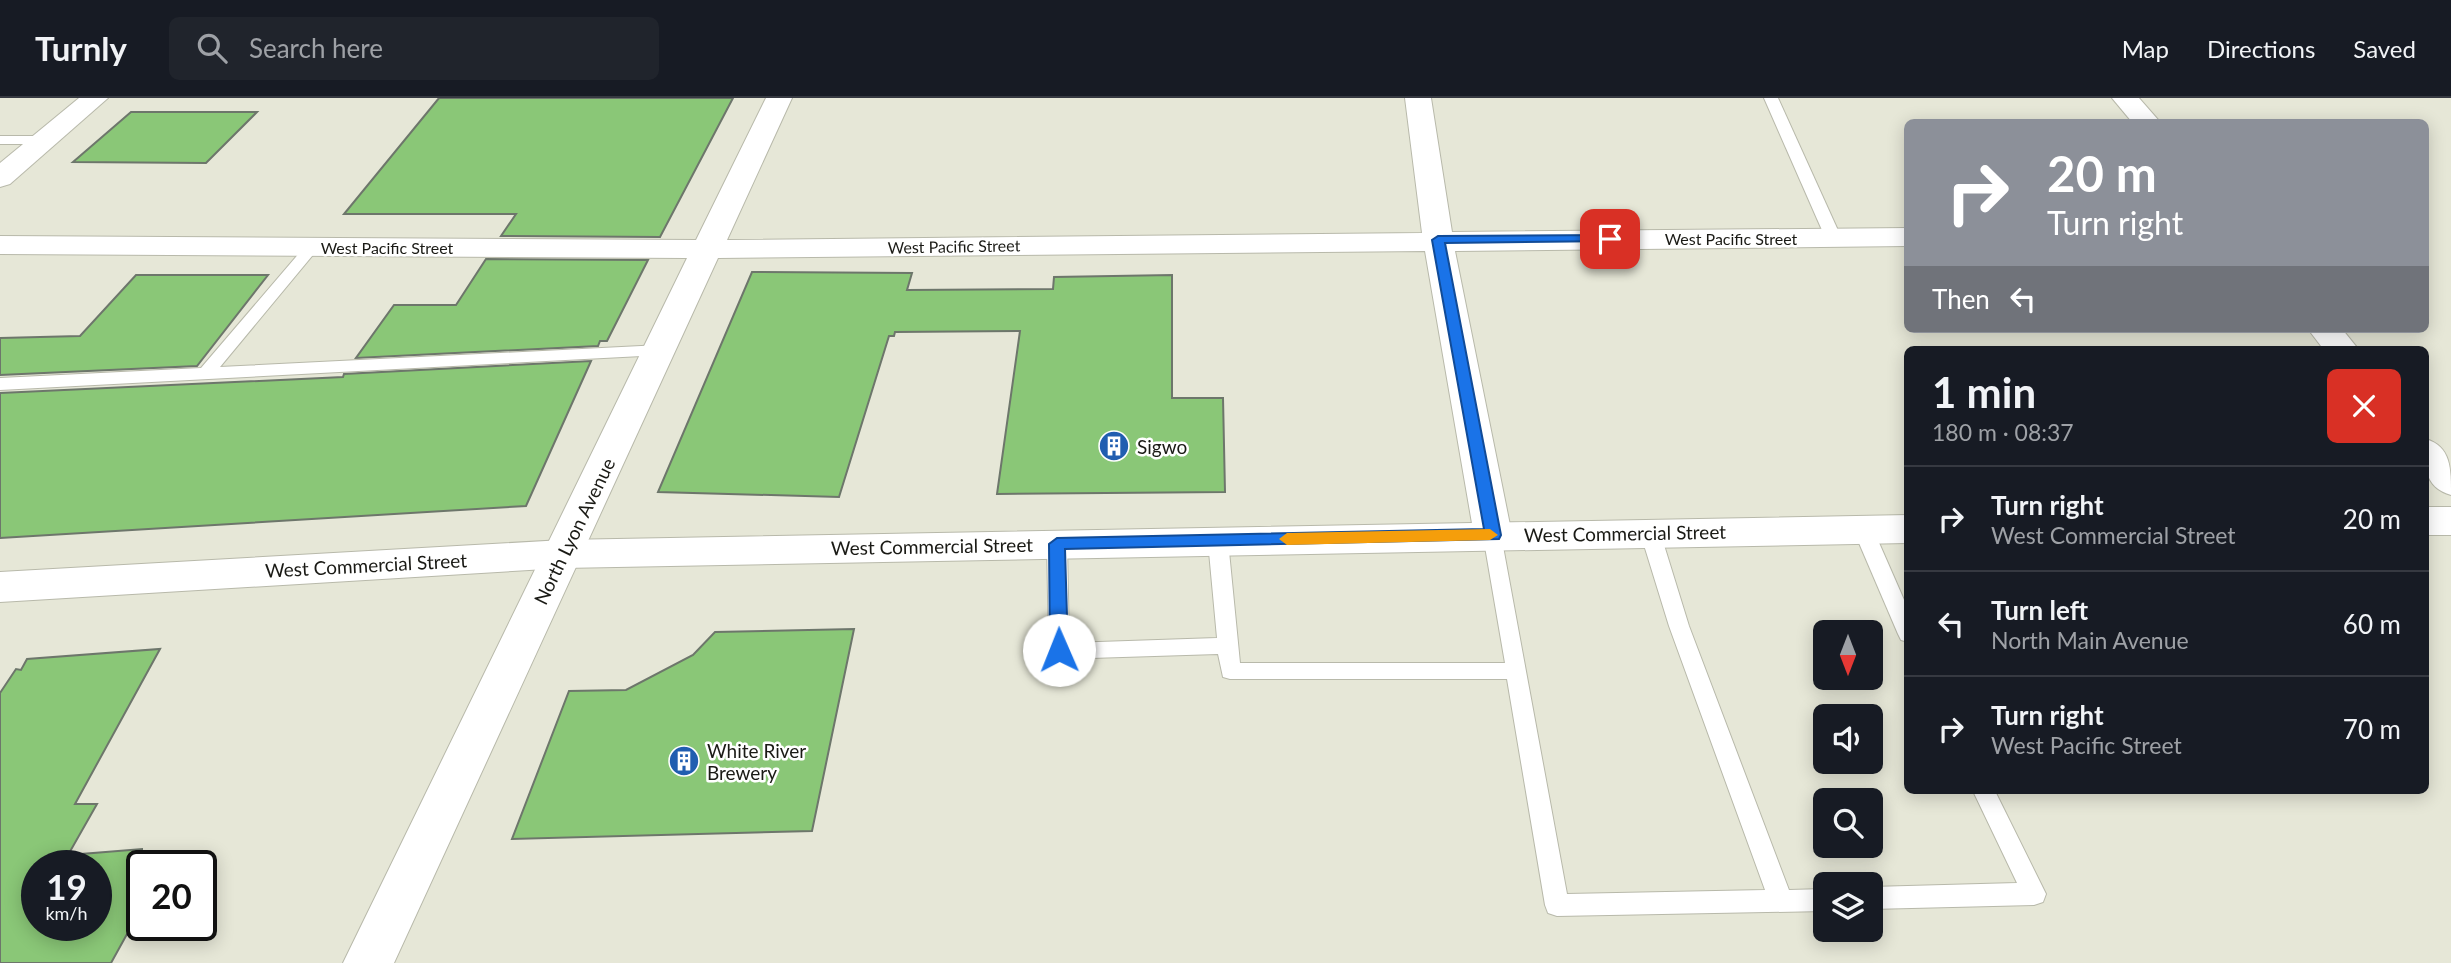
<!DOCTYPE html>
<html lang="en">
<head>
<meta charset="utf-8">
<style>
	:root { --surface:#171b24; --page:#20242c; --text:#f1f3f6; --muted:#9ea1a6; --line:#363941 }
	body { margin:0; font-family:Lato,sans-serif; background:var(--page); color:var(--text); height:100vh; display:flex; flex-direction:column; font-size:26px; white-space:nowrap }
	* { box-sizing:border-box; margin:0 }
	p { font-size:23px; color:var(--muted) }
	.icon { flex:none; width:38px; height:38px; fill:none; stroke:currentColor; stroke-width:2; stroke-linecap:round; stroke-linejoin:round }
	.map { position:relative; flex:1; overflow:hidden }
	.side { position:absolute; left:1904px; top:248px; width:525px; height:448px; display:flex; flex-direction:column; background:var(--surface); border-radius:10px; box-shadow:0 4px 18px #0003 }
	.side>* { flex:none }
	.banner { position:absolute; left:1904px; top:21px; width:525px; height:214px; border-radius:10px; box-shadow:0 4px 18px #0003; background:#8c9099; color:#fff; overflow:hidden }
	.needle { width:46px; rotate:180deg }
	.fabs { position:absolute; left:1813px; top:522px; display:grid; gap:14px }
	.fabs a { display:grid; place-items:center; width:70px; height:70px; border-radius:10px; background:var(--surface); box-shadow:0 4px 18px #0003; font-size:35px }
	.speed { position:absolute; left:21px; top:752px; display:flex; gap:14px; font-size:35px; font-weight:700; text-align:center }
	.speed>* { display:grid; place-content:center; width:91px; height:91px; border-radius:50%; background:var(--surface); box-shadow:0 4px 18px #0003; line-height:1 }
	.speed small { font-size:18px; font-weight:400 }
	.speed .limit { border:4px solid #111; border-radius:10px; background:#fff; color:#111 }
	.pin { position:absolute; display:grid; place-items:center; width:60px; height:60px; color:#fff; margin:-30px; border-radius:14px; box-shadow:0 4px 10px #0006 }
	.me { position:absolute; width:77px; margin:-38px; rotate:359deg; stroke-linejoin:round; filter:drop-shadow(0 0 5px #0008) }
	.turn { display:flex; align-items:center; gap:24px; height:147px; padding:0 28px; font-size:32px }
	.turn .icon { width:91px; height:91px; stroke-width:2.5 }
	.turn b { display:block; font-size:49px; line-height:60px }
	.then { display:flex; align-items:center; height:66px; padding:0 28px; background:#0003; gap:14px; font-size:26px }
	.round { display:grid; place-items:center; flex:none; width:74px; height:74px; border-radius:10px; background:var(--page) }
	.summary { display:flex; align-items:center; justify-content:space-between; height:119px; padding:0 28px }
	h1 { font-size:42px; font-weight:700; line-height:52px }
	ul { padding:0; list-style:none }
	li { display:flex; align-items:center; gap:21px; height:105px; padding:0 28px; border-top:2px solid var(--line) }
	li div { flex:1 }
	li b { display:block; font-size:26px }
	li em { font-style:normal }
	header { display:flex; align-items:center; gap:42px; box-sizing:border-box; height:98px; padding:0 35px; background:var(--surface); border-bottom:2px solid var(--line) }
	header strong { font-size:33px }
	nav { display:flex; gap:38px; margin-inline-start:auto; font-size:24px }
	.search { width:490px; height:63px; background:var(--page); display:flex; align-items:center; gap:18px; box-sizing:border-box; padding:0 24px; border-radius:10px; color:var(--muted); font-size:26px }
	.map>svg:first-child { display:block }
	.building { fill:#8ac777; stroke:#6d766b; stroke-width:2; fill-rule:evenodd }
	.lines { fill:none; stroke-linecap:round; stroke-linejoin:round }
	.service-casing { stroke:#b8b9aa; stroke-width:2 }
	.minor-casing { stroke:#b8b9aa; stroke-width:2 }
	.tertiary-casing { stroke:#b8b9aa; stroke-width:2 }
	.secondary-casing { stroke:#b8b9aa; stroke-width:2 }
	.service { fill:#fff; fill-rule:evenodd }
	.minor { fill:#fff; fill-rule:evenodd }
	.tertiary { fill:#fff; fill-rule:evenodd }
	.secondary { fill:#fff; fill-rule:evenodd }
	.route { fill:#1a73e8; stroke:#114b97; stroke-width:2 }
	.slow { fill:#f59e0b }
	.labels { text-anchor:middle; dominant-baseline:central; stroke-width:5; stroke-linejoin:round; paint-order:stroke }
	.far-street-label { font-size:16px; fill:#1a1a15; stroke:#fff }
	.poi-label { font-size:19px; fill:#1a1a15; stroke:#fff; text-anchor:start }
	.street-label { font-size:19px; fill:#1a1a15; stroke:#fff }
</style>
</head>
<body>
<header>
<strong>Turnly</strong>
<div class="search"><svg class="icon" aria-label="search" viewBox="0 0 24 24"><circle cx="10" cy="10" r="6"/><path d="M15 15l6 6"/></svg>Search here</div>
<nav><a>Map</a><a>Directions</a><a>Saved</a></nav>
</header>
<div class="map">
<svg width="2451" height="865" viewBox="0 0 2451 865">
	<rect width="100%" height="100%" fill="#e6e7d7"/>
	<g class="building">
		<path d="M439,0H733L660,139L501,138L516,116H344Z"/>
		<path d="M131,14H257L206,65L73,64Z"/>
		<path d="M486,161L648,162L607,243H600L598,248L356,260L394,207H456Z"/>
		<path d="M752,174L912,175L907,192L1053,191L1054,179L1172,177V300H1223L1225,394L997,396L1020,233L895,234L894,238H889L839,399L658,394Z"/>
		<path d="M136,177H268L197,268L0,277V240L80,238Z"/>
		<path d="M591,263L526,408L0,440V295L343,279L344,276Z"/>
		<path d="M854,531L812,733L512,741L569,593L626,592L693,557L715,534Z"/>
		<path d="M160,551L75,706H97L68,757L142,751V809L111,865H0V595L16,571L21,572L27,561ZM37,768H96V828H37Z"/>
	</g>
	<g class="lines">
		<g class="service-casing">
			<g id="service">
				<path d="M1764,0H1778L1841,139L1838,142L1833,144L1825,139Z"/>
				<path d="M0,38H45L52,42L45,46H0Z"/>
				<path d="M312,144L317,146L320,149L317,152L220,269L661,247L669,252L661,257L0,292V280L201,270L307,146Z"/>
				<path d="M1863,424L1870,426L1873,431L1908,511V544L1901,542L1898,536L1853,431L1856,426Z"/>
				<path d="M1650,427L1657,429L1660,434L1689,528L1789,792L1825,791V813L1557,818L1548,815L1545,807L1507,581H1230L1223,579L1218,556L1059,561L1052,559L1049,553L1047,445L1050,440H1064L1067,445L1069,545L1217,540L1208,443L1211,438H1225L1228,443L1240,565H1505L1483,437L1486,432H1500L1567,796L1765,792L1669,528L1640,434L1643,429Z"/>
				<path d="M1973,693H1995L2046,796L2043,804L2034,807L1871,811V789L2017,785Z"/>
			</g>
		</g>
		<g class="minor-casing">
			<path id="minor" d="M766,0H792L727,142L1422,135L1405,0H1431L1452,134L1908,130V148L1455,153L1512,437L1507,447L1493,451L1479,447L1474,437L1425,153L718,160L394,865H343L687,160L0,156V138L696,142Z"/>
		</g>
		<g class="tertiary-casing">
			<g id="tertiary">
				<path d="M79,0H108L10,86L0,89V65Z"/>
				<rect x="2426" y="409" width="25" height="28"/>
				<path d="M1908,417V445L563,470L0,504V474L563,442Z"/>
			</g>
		</g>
		<g class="secondary-casing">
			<g id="secondary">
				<path d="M2112,0H2139L2160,24H2132Z"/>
				<path d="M2308,231H2342L2359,252H2324Z"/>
				<path d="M2426,341C2451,349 2451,370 2451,397C2423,389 2424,366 2426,341Z"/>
			</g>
		</g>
		<use href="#service" class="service"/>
		<use href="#minor" class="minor"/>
		<use href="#tertiary" class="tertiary"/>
		<use href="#secondary" class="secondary"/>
	</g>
	<path class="route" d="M1610,137L1616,141L1615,143L1445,145L1501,437L1499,441L1065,451L1068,552L1065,557H1053L1050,552L1049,446L1057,440L1484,431L1432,142L1438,138Z"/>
	<path class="slow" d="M1490,431L1498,437L1490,442L1287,447L1279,441L1287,435Z"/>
	<defs>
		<g id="building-disc" transform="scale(1.575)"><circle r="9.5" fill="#215eb0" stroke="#fff"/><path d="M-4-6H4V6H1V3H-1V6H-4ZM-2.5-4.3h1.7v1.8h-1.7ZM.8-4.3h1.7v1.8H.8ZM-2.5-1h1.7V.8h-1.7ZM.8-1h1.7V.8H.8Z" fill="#fff"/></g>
	</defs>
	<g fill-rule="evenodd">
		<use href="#building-disc" x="1114" y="348"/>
		<use href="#building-disc" x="684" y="663"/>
	</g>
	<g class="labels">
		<g class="far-street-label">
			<text x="1731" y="140">West Pacific Street</text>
			<text transform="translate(954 148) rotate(-1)">West Pacific Street</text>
			<text x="387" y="149">West Pacific Street</text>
		</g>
		<g class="poi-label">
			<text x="1137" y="348">Sigwo</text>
			<text x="707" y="652">White River<tspan x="707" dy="22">Brewery</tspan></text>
		</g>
		<g class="street-label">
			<text transform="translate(574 433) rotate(-64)">North Lyon Avenue</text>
			<text transform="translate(1625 435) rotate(-1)">West Commercial Street</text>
			<text transform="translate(932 448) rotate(-1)">West Commercial Street</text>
			<text transform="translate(366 467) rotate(-3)">West Commercial Street</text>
		</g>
	</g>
</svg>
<div class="fabs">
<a><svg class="needle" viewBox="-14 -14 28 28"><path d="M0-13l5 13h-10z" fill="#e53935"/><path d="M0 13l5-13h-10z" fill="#9ea1a6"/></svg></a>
<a><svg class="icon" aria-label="sound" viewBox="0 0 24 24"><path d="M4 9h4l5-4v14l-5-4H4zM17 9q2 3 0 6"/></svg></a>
<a><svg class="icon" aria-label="search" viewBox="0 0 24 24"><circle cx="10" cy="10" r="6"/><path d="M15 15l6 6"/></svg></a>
<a><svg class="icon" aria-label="layers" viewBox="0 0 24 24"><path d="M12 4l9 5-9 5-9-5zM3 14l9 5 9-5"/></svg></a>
</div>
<div class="speed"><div>19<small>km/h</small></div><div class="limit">20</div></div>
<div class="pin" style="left:1610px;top:141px;background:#d93025"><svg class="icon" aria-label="arrive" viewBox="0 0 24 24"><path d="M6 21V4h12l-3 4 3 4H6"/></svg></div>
<svg class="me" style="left:1059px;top:552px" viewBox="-20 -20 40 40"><circle r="19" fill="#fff"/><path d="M0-13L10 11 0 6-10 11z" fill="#1a73e8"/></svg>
<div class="banner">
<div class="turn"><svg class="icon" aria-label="right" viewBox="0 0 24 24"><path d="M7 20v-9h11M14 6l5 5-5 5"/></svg><div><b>20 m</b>Turn right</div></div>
<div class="then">Then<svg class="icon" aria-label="left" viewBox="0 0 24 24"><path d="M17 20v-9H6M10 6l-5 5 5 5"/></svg></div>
</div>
<section class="side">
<div class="summary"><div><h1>1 min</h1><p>180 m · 08:37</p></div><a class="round" style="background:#d93025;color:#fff"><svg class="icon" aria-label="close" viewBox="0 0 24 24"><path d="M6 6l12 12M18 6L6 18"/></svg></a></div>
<ul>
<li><svg class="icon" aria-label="right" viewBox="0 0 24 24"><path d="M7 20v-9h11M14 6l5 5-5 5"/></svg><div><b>Turn right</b><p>West Commercial Street</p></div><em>20 m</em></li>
<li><svg class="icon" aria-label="left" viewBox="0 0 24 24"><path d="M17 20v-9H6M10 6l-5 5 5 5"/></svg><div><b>Turn left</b><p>North Main Avenue</p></div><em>60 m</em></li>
<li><svg class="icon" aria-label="right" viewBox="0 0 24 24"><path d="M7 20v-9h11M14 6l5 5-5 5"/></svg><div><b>Turn right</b><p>West Pacific Street</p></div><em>70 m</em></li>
</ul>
</section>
</div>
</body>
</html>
